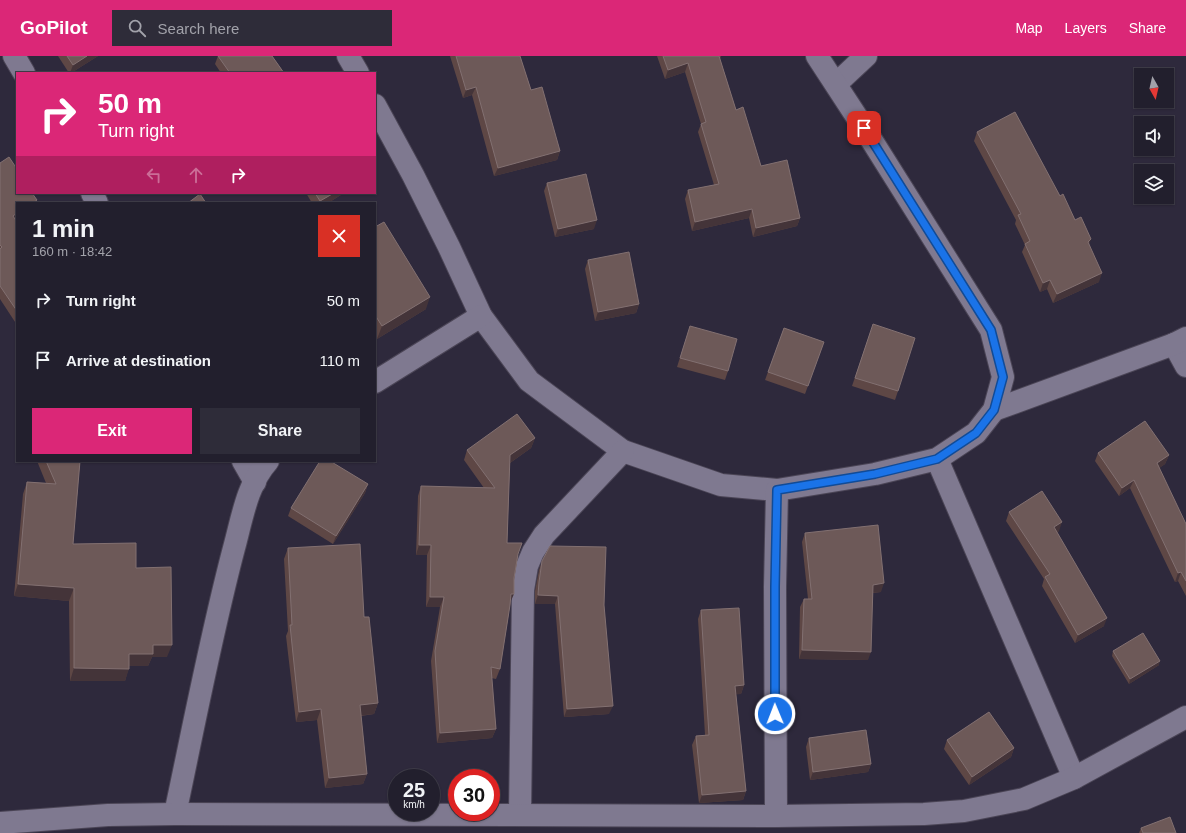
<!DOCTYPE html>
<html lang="en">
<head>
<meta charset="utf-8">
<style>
	:root { --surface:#221f2d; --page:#2e2c39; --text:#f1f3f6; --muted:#a2a2aa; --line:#3f3d49; --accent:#db2777 }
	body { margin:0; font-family:Arial,sans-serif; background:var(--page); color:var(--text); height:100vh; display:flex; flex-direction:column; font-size:15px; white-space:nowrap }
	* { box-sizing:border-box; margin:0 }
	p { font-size:13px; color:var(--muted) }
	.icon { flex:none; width:22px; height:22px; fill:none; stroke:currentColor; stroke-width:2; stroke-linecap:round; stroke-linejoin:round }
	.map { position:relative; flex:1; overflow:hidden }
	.panel { position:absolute; left:16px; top:146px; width:360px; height:260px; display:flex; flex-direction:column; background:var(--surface); border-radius:0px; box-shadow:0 1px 3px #0004,0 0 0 1px var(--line) }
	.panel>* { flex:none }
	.banner { position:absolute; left:16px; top:16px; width:360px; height:122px; border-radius:0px; box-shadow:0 1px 3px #0004,0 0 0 1px var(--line); background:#db2777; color:#fff; overflow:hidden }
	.needle { width:26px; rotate:172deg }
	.buttons { position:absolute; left:1134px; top:12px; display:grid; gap:8px }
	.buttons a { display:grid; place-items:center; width:40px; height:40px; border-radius:0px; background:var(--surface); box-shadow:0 1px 3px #0004,0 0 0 1px var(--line); font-size:20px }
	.speed { position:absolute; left:388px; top:713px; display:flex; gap:8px; font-size:20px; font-weight:700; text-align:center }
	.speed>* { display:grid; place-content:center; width:52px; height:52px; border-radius:50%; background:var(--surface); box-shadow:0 1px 3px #0004,0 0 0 1px var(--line); line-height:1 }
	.speed small { font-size:10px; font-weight:400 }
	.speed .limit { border:6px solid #d22; background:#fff; color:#111 }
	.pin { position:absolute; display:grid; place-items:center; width:34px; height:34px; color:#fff; margin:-17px; border-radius:8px; box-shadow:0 2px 6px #0006 }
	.me { position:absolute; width:44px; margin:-22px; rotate:359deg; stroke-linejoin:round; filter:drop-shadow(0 0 3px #0008) }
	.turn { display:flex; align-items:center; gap:14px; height:84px; padding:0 16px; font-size:18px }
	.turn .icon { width:52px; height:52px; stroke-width:2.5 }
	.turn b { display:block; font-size:28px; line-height:34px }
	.lanes { display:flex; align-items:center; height:38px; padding:0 16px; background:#0003; justify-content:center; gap:20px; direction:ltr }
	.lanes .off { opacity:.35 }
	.round { display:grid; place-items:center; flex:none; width:42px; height:42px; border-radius:0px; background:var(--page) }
	.summary { display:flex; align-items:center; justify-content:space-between; height:68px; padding:0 16px }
	h1 { font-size:24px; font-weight:700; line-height:30px }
	.button { display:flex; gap:8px; margin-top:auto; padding:8px 16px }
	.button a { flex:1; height:46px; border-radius:0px; background:var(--accent); color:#fff; font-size:16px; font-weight:700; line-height:46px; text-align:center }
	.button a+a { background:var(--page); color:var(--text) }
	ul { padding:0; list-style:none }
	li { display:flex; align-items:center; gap:12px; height:60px; padding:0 16px }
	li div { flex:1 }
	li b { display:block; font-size:15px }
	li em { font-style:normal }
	header { display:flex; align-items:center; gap:24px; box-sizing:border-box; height:56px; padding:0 20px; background:var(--accent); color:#fff }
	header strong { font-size:19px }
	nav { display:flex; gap:22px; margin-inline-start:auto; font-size:14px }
	.search { width:280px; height:36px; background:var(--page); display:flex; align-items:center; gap:10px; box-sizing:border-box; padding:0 14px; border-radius:0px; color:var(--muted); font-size:15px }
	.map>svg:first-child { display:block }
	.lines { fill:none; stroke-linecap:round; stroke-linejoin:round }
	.street-casing { stroke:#4b4556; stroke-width:24 }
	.street { stroke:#7f7990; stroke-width:22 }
	.wall { fill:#5e4745 }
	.shaded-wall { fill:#443439 }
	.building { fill:#6d5958; stroke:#827071 }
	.route-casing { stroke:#114b97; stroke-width:10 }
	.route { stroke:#1a73e8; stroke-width:7 }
</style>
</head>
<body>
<header>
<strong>GoPilot</strong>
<div class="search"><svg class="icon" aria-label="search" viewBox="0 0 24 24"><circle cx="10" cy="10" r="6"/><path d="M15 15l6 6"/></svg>Search here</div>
<nav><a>Map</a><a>Layers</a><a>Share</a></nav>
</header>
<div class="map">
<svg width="1186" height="777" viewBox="0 0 1186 777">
	<rect width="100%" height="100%" fill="#2e293c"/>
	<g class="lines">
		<g class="street-casing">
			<g id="street">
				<path d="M14,0L24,17"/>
				<path d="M348,0L358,17"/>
				<path d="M836,28L866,0"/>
				<path d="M375,49L413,119L449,191L481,260L529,325L623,395L721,429L777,434L875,418L937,403L976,377L994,354L1003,321L991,274L864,72L817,0"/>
				<path d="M92,137L97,147"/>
				<path d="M1174,288L1186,310"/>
				<path d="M375,326L481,260"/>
				<path d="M994,354L1174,288L1186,282"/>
				<path d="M937,403L1074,722"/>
				<path d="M243,405L255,426"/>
				<path d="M175,758C194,669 211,579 234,492C242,463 247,428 268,405"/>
				<path d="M520,758L523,534L527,510L533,496L544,479L623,395"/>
				<path d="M776,760L775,531L777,434"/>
				<path d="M0,767L108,759L175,758L776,760L924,758L964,755L1024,743L1074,722L1186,661"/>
			</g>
		</g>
		<use href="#street" class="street"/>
	</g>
	<g class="wall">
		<path d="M58,0H98L71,17H69Z"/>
		<path d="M218,0H272L284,17H221L215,8Z"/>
		<path d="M450,0H520L531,34L560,95L557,104L494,120L472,39L463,42Z"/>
		<path d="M657,0H721L720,3L736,54L761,110L800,162L797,170L753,181L749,162L692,175L685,143L688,134L714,129L698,76L701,68L685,16L665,23Z"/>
		<path d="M977,76L1060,140L1075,164L1089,189L1099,226L1053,247L1047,233L1040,236L1022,196L1025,189L1015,168L1016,164L974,85Z"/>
		<path d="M0,107L37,144L36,147H17V164H16L17,166V269L0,243Z"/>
		<path d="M547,127L594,173L555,181L544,135Z"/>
		<path d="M306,137H344L328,147H312Z"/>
		<path d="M375,171L426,253L377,283L375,279Z"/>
		<path d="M588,204L639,248L636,257L595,265L585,213Z"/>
		<path d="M690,270L728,315L725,324L677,311Z"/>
		<path d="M784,272L824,286L805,338L765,324Z"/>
		<path d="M870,277L898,335L895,344L852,330Z"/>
		<path d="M535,382L531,392L510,407L507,487L518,499L500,613L496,623L491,622L496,673L492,682L437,687L431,605L440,551H426L427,499H416L418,440L421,430L484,432L464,404L467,394Z"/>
		<path d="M1098,397L1169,399L1165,408L1159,412L1186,468V540L1178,525L1175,526L1130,432L1119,440L1095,405Z"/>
		<path d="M37,405H80L73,488L136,512L167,601H152L148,610H129L125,625H70L69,545L14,540L23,438L27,426L46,427Z"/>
		<path d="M368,428L365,437L333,488L288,460L291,452Z"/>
		<path d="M1009,456L1059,475L1057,476L1104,570L1075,587L1042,530L1044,523L1006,465Z"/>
		<path d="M805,477L881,536L873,537L868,604L799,603L800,551L804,543H808L802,486Z"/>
		<path d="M288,492L378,647L374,658L361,660L367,718L363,728L325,732L317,664L296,666L286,580L288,575L284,503Z"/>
		<path d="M542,505L604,549L609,658L564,661L555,548H535V535L539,514Z"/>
		<path d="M701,554L744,629L741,638H736L746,735L743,744L699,747L692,689L696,680L705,679L698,563Z"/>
		<path d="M1113,595L1159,609L1129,628L1112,600Z"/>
		<path d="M809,682L871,708L868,716L810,724L806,691Z"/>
		<path d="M947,684L1014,692L1011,701L969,729L944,693Z"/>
		<path d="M1141,772L1176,777H1139Z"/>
	</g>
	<g class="shaded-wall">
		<path d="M87,0H98L71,17H70L73,9Z"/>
		<path d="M688,7L685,16L665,23L668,14Z"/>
		<path d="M476,31L472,39L463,42L466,34Z"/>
		<path d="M560,95L557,104L494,120L498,112Z"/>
		<path d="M334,137H344L328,147H319L320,145Z"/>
		<path d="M752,153L749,162L692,175L695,166Z"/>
		<path d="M17,157V164L9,168L13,160Z"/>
		<path d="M800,162L797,170L753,181L756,172Z"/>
		<path d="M597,164L594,173L555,181L558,173Z"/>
		<path d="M1091,183L1088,192V186Z"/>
		<path d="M1102,217L1099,226L1053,247L1057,238Z"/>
		<path d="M1050,224L1047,233L1040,236L1043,227Z"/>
		<path d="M430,241L426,253L377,283L382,270Z"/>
		<path d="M639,248L636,257L595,265L598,256Z"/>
		<path d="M535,382L531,392L507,409L510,399Z"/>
		<path d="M1169,399L1165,408L1154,416L1157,407Z"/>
		<path d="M1134,424L1130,432L1119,440L1122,432Z"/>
		<path d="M368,428L365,437L333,488L336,480Z"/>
		<path d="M1062,466L1059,475L1051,480L1054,471Z"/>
		<path d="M419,489H431L427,499H416Z"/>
		<path d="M1181,516L1178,525L1175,526L1178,517Z"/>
		<path d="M884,527L881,536L870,537L873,529Z"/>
		<path d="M18,528L74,532L69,545L14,540Z"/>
		<path d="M511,538H514L510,547Z"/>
		<path d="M538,539L558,540L555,548H535Z"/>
		<path d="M430,541H444L440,551H426Z"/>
		<path d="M1107,562L1104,570L1075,587L1078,579Z"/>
		<path d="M153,589H172L167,601H152L148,610H125L129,598Z"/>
		<path d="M802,594L871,596L868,604L799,603Z"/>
		<path d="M1160,605L1159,609L1129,628L1130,623Z"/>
		<path d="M74,612L129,613L125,625H70Z"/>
		<path d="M744,629L741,638L732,639L735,630Z"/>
		<path d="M378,647L374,658L356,660L360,649Z"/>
		<path d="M613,650L609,658L564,661L567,653Z"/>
		<path d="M321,653L317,664L296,666L299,656Z"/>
		<path d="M496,673L492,682L437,687L440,677Z"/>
		<path d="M1014,692L1011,701L969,729L972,721Z"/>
		<path d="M871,708L868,716L810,724L813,716Z"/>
		<path d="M367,718L363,728L325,732L329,722Z"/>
		<path d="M746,735L743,744L699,747L702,739Z"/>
	</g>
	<g class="building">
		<path d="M67,0H87L73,9Z"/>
		<path d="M218,0H272L284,17H230Z"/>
		<path d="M456,0H520L531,34L542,31L560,95L498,112L476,31L466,34Z"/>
		<path d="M663,0H719L736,54L743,51L761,110L787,104L800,162L756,172L752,153L695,166L688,134L719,128L701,68L706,66L688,7L668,14Z"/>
		<path d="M1015,56L1060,140L1063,138L1075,164L1081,161L1091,183L1088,186L1102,217L1057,238L1050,224L1043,227L1025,188L1030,185L1018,159L1021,158L977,76Z"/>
		<path d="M9,101L17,113V137H32L37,144L33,147H17V157L13,160L17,166V255L0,230V193L2,191L0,189V107Z"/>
		<path d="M586,118L597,164L558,173L547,127Z"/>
		<path d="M315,137H334L320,145Z"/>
		<path d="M200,138L206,147H188Z"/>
		<path d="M384,166L430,241L382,270L375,259V171Z"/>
		<path d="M629,196L639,248L598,256L588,204Z"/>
		<path d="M873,268L915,282L898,335L855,322Z"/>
		<path d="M690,270L737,283L728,315L680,302Z"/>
		<path d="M784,272L824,286L808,330L768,316Z"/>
		<path d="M517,358L535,382L510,399L507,487H522L518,498L514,522V538H511L510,549L500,613L491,611L496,673L440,677L435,595L444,541H430L431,489H419L421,430L495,432L467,394Z"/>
		<path d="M1145,365L1169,399L1157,407L1186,468V525L1181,516L1178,517L1134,424L1122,432L1098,397Z"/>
		<path d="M46,405H80L73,488L136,487V512L171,511L172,589H153V598H129V613L74,612V532L18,528L27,426L56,428Z"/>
		<path d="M320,405H330L368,428L336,480L291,452Z"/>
		<path d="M1042,435L1062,466L1054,471L1107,562L1078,579L1045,521L1050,518L1009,456Z"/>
		<path d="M878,469L884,527L873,529L871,596L802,594L804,543H812L805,477Z"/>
		<path d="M360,488L364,561H369L378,647L360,649L367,718L329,722L321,653L299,656L290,569H292L288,492Z"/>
		<path d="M550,490L606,491L604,549L613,650L567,653L558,540L538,539L539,526L542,505Z"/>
		<path d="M739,552L744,629L735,630L746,735L702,739L696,680L709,679L701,554Z"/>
		<path d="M1143,577L1160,605L1130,623L1113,595Z"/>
		<path d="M989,656L1014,692L972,721L947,684Z"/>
		<path d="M866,674L871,708L813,716L809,682Z"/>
		<path d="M1170,761L1176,777H1143L1141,772Z"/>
	</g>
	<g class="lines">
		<g class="route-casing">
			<path id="route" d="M775,658V531L777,434L875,418L937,403L976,377L994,354L1003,321L991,274L864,72"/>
		</g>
		<use href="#route" class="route"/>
	</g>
</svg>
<div class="buttons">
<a><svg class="needle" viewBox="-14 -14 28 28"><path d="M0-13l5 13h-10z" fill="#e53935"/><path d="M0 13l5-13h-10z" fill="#a2a2aa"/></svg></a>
<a><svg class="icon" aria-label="sound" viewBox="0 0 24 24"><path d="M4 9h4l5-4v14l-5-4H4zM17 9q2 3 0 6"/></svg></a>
<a><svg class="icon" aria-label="layers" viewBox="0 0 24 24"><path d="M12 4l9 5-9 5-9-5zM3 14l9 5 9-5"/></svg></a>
</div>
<div class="speed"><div>25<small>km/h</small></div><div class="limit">30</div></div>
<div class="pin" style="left:864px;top:72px;background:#d93025"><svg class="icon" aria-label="arrive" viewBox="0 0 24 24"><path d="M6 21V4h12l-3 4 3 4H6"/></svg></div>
<svg class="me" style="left:775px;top:658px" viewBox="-20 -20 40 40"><circle r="17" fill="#1a73e8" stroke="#fff" stroke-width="3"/><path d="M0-11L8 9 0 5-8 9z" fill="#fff"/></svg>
<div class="banner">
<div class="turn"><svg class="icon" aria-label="right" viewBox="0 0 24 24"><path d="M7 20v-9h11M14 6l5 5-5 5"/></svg><div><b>50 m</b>Turn right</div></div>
<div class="lanes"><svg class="icon off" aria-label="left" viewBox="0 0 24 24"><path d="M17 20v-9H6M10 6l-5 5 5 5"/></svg><svg class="icon off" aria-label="ahead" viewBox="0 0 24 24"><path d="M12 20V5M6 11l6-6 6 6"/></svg><svg class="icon" aria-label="right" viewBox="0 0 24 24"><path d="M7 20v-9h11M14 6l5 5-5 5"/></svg></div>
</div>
<section class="panel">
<div class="summary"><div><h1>1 min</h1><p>160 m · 18:42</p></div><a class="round" style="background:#d93025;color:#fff"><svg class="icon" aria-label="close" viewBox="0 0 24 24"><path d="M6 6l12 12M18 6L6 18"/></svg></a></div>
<ul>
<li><svg class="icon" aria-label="right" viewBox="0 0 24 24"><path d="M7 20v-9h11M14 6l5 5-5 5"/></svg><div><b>Turn right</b></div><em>50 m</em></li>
<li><svg class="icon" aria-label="arrive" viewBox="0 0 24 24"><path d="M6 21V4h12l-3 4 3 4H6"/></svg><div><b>Arrive at destination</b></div><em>110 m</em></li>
</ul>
<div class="button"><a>Exit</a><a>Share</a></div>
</section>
</div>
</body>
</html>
